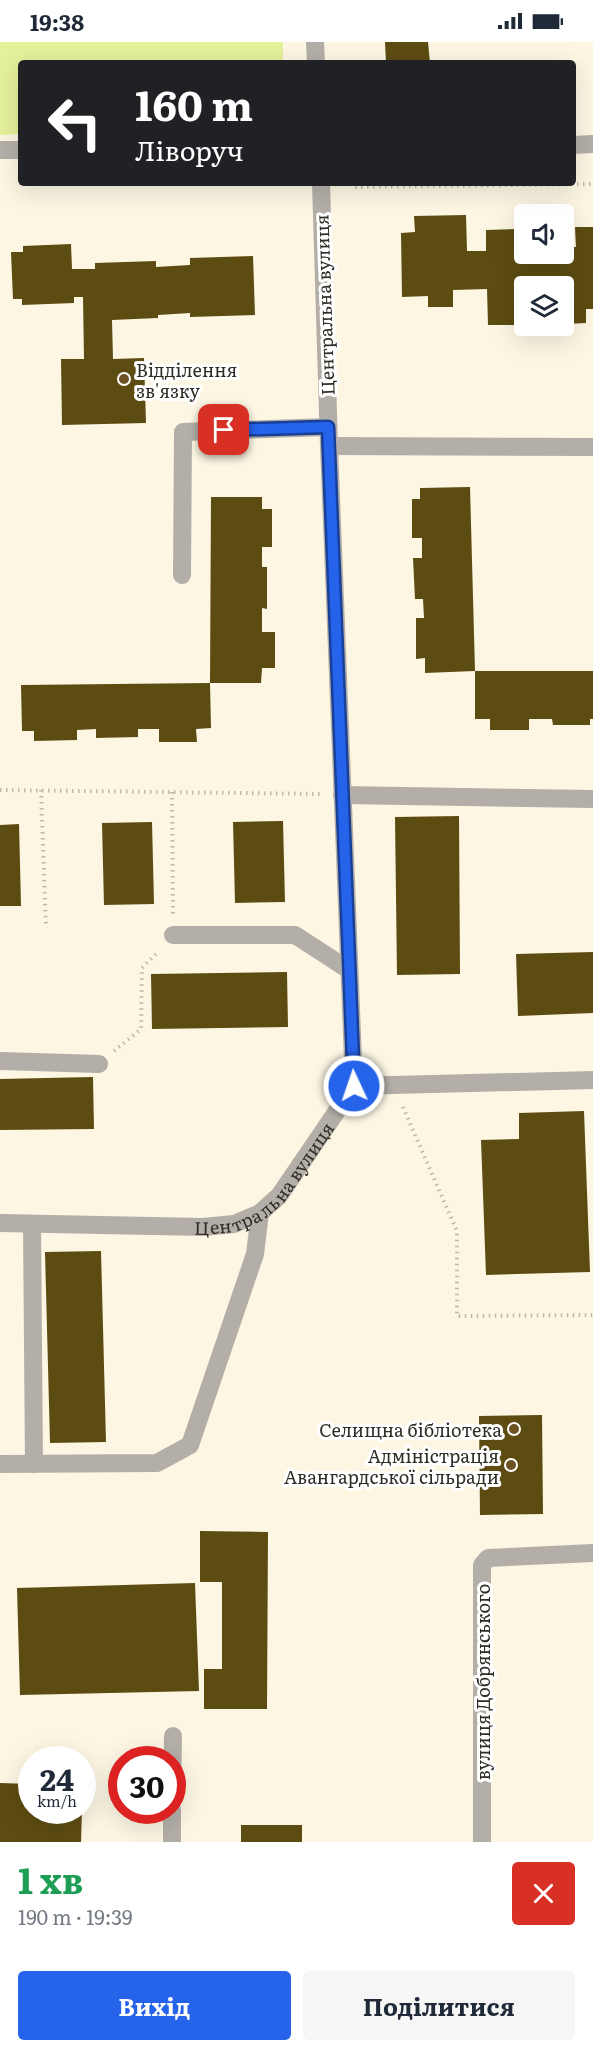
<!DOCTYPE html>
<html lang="uk">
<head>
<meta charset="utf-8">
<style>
	:root { --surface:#fff; --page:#f6f6f7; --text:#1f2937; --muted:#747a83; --accent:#2563eb }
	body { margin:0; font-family:Literata,serif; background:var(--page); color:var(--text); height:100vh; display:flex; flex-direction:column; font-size:22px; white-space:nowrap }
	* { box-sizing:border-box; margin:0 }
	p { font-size:20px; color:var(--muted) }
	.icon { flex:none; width:33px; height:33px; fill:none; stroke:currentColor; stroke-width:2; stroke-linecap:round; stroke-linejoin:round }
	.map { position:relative; height:1800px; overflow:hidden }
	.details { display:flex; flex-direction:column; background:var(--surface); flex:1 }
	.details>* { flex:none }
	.banner { position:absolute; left:18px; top:18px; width:558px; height:126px; border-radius:6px; box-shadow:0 6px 24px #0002; background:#202124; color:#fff; overflow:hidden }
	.fabs { position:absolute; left:514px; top:162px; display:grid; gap:12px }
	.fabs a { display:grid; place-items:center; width:60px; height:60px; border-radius:6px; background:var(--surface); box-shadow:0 6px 24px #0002; font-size:30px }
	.speed { position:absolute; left:18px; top:1704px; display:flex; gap:12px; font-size:30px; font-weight:700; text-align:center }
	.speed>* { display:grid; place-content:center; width:78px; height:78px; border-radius:50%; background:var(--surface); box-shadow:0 6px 24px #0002; line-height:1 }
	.speed small { font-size:15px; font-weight:400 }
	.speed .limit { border:9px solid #d22; background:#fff; color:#111 }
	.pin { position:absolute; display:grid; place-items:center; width:51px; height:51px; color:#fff; margin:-26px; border-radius:12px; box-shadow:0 3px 9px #0006 }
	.me { position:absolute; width:66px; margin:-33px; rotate:357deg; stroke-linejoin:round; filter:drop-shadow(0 0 4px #0008) }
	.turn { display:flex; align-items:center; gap:21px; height:126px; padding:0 18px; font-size:27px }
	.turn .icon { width:78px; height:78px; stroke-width:2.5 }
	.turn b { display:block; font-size:42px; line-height:51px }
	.round { display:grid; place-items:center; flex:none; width:63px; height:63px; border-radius:6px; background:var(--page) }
	.summary { display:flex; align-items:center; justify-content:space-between; height:102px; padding:0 18px }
	h1 { font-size:36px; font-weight:700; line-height:45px; color:#1e9e55 }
	.primary-button { display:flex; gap:12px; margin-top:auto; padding:12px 18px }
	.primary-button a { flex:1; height:69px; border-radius:6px; background:var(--accent); color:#fff; font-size:24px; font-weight:700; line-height:69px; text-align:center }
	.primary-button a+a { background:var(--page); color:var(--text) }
	.status { display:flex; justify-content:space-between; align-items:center; height:42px; padding:0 30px; background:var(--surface); direction:ltr }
	.status svg { height:16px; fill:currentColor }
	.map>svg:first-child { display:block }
	.green { fill:#e5f09b }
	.building { fill:#5d4c11 }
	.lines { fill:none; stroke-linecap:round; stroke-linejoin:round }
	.path { stroke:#beb9aa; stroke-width:4; stroke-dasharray:1.5 4.5; stroke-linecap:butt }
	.minor { stroke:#b3afa8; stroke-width:18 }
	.route-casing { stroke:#184099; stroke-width:15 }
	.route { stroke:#2563eb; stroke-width:10 }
	.poi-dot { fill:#6c5123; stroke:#fff; stroke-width:2 }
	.labels { text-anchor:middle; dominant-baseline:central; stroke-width:6; stroke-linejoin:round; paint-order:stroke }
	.street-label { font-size:18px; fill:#2f2d26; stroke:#fff }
	.poi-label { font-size:18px; fill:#2f2d26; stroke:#fff; text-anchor:end }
</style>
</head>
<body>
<div class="status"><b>19:38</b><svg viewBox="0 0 49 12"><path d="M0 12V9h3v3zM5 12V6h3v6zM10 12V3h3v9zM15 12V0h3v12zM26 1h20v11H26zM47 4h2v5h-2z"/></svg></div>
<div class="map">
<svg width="593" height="1800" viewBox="0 0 593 1800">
	<rect width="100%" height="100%" fill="#fcf6e3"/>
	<path class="green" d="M0,0H283V21H21V92L0,93Z"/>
	<g class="building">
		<path d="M385,0H428L430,21H386Z"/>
		<path d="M466,173L467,209H486V188L516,187L517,202H525V212H564V205H576L575,185H593V267H586V281L564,282V244H525V283H488L487,247L453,248V265H428V254L402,255L401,191L415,190L414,174Z"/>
		<path d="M71,202L72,227H95V221L156,219V225L190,223V216L253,214L255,273L190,275V271L158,273V276L112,278L113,317L144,316L146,381L62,383L61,317H84L83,255H74V261L22,263V257H13L11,210H23V204Z"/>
		<path d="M470,445L475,629L425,631V616L416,617V576H424L423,557H415L413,516H422V496H412V457H420V446Z"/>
		<path d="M211,455H262V467H272V505H262V525H267V567L262,566V590H275V626H262L261,641H210Z"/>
		<path d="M475,629H593V677H590V683H553L552,677H529V688H490V677H475Z"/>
		<path d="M210,641L211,686L196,687L197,700H159V687H138V695L96,696V687L77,688V698L34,699V689H22L21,643Z"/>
		<path d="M459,774L460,932L397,933L395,775Z"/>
		<path d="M283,779L285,860L235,861L233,780Z"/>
		<path d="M152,780L154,862L104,863L102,781Z"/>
		<path d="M19,782L21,864H0V783Z"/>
		<path d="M593,910V971L518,974L516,912Z"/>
		<path d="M287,930L288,985L152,987L151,932Z"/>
		<path d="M93,1035L94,1087L0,1088V1037Z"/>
		<path d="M584,1069L590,1230L486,1233L481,1098L519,1097V1071Z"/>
		<path d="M101,1209L106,1400L50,1401L45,1210Z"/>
		<path d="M542,1373L543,1472L480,1473L479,1374Z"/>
		<path d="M200,1489L268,1490L267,1667H204V1627H222V1540H200Z"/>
		<path d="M195,1541L199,1649L20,1653L17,1546Z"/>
		<path d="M0,1741L32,1742V1768H82L81,1800H0Z"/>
		<rect x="241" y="1783" width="61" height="17"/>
	</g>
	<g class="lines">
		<g class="path">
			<path d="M355,145L593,142"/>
			<path d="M0,748L320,752"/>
			<path d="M41,748L46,886"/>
			<path d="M172,750L173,872"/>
			<path d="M114,1009L141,987L142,926L158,910"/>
			<path d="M403,1065L457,1189V1274L593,1273"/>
		</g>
		<g class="minor">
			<path d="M315,0L316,21"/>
			<path d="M573,103L593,102"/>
			<path d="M0,108H21"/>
			<path d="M329,404L593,405"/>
			<path d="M182,533L183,390L328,385"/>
			<path d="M342,753L593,757"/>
			<path d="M173,893H295L349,928"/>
			<path d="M0,1019L99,1022"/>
			<path d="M354,1044L593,1038"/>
			<path id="s1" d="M0,1181L203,1185L234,1182L260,1171L279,1154L354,1044L329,404L321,141"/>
			<path d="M32,1182L34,1422"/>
			<path d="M0,1422L157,1421L190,1403L255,1212L260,1171"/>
			<path d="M172,1759L173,1694"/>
			<path d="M172,1800V1768"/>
			<path d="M482,1800V1523L488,1516L593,1511"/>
		</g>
	</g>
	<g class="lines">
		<g class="route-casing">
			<path id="route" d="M224,388L328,385L354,1044"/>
		</g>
		<use href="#route" class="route"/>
	</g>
	<g class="poi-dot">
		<circle cx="124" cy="337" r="6"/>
		<circle cx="514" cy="1387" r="6"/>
		<circle cx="511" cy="1423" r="6"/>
	</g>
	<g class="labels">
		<g class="street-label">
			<text transform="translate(324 263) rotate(-92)">Центральна вулиця</text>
			<text stroke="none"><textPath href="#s1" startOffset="285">Центральна вулиця</textPath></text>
			<text transform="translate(482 1640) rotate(-90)">вулиця Добрянського</text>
		</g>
		<g class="poi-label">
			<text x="136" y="327" text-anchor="start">Відділення<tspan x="136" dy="21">зв'язку</tspan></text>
			<text x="502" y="1387">Селищна бібліотека</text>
			<text x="499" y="1413">Адміністрація<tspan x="499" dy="21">Авангардської сільради</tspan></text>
		</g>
	</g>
</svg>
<div class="fabs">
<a><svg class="icon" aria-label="sound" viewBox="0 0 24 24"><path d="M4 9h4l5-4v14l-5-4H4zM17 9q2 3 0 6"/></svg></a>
<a><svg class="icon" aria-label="layers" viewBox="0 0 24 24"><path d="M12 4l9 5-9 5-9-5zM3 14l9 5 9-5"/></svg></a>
</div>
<div class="speed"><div>24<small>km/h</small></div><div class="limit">30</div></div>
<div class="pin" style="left:224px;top:388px;background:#d93025"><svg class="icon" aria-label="arrive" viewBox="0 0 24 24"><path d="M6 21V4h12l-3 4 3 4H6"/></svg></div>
<svg class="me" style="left:354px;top:1044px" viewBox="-20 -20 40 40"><circle r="17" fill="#2563eb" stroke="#fff" stroke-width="3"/><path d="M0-11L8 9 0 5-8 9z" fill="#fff"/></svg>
<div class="banner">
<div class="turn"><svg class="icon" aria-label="left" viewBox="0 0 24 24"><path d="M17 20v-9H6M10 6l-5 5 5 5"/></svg><div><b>160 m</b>Ліворуч</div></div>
</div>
</div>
<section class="details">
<div class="summary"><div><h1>1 хв</h1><p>190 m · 19:39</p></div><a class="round" style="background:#d93025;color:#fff"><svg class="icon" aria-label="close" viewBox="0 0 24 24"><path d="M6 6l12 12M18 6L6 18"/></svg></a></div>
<div class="primary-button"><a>Вихід</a><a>Поділитися</a></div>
</section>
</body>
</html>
